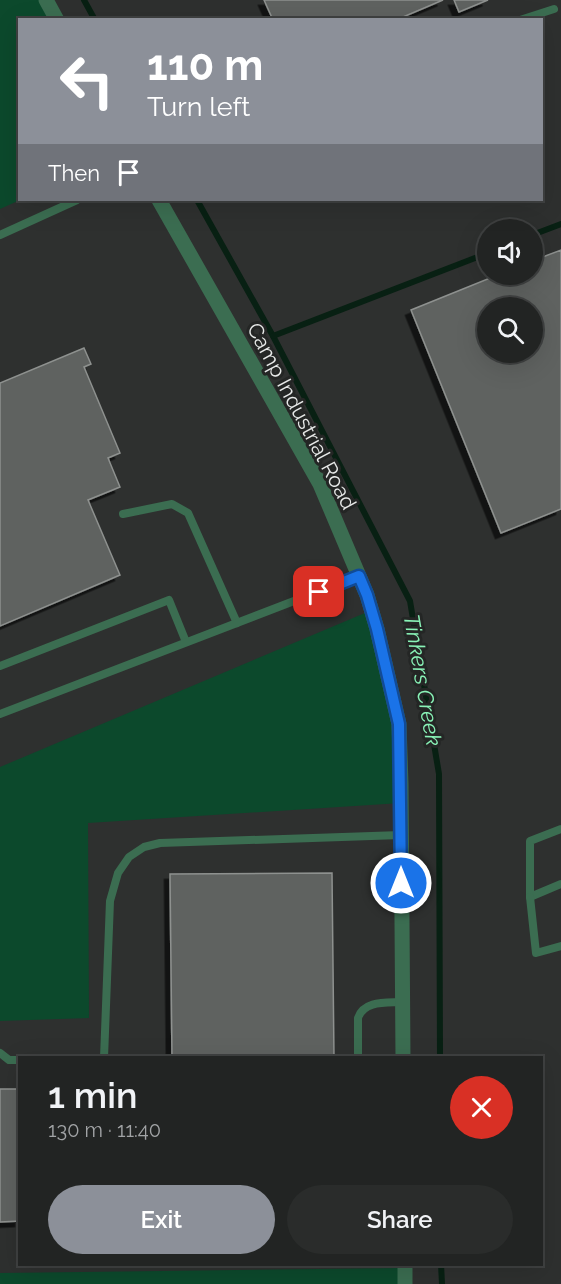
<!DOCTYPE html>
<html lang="en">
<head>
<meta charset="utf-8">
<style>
	:root { --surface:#222423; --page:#2a2c2b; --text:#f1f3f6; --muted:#a2a4a6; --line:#3f4141; --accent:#8c9099 }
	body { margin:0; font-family:Raleway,sans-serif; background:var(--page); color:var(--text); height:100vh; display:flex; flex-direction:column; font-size:22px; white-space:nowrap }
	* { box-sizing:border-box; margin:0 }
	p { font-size:20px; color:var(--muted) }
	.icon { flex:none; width:33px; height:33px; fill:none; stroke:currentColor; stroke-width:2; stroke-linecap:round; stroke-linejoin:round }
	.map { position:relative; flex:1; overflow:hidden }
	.sheet { position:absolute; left:18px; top:1056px; width:525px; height:210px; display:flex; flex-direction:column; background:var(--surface); border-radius:0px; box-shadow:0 6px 24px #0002,0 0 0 2px var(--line) }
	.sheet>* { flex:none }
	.hud { position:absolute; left:18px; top:18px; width:525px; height:183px; border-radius:0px; box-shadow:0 6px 24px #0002,0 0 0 2px var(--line); background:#8c9099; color:#fff; overflow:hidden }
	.buttons { position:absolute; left:477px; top:219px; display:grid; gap:12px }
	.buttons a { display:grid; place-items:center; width:66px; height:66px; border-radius:50%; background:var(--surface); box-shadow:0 6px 24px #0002,0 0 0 2px var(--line); font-size:30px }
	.pin { position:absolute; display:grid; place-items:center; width:51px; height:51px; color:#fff; margin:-26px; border-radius:12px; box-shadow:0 3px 9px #0006 }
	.me { position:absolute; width:66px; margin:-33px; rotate:0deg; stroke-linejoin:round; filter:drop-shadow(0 0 4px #0008) }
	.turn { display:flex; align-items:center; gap:21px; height:126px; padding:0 30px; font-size:27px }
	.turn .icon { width:78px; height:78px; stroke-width:2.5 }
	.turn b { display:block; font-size:42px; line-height:51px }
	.then { display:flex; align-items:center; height:57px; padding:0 30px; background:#0003; gap:12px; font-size:22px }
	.round { display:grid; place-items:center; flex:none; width:63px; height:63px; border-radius:32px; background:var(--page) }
	.overview { display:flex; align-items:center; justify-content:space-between; height:102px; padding:0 30px }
	h1 { font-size:36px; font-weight:600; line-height:45px }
	.primary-button { display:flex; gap:12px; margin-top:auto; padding:12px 30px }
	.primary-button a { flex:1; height:69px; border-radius:36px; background:var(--accent); color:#fff; font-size:24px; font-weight:600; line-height:69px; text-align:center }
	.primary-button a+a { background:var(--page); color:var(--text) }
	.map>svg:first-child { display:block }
	.green { fill:#0c492c }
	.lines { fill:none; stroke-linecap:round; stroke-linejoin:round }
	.stream { stroke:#082013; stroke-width:6 }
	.building { fill:#5f6260; stroke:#8e918f; stroke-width:1.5; fill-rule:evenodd; filter:url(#shadow) }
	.lane { stroke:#3b6d51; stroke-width:8 }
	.street { stroke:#3b6d51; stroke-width:15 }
	.route-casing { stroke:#114b97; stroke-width:15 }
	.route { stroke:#1a73e8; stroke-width:10 }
	.labels { text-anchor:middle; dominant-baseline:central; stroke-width:6; stroke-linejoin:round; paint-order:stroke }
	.street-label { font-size:21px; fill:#e8eae9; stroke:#242625 }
	.water-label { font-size:22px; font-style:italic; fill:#89f3b7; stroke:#242625 }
</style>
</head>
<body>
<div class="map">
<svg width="561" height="1284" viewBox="0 0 561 1284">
	<defs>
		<filter id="shadow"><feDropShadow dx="-5.5" dy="5.5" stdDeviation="0" flood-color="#0009"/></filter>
	</defs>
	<rect width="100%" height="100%" fill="#2e302f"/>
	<g class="green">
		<path d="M0,0H46L57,19L20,20V200L0,209Z"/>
		<path d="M372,610L399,724L401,803L88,823L89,1018L0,1021V767Z"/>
		<path d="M405,1268V1284H0V1273Z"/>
	</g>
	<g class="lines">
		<g class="stream">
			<path d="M84,0L95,20"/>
			<path d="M197,200L273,336L410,601L439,774L440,1058"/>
			<path d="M532,235L561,224"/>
			<path d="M273,336L488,253"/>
			<path d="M441,1264L442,1284"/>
		</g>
	</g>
	<g class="building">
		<path d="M264,0H443L396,20H273Z"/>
		<path d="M454,0H488L459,12Z"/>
		<path d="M561,250V509L501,533L411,310L500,274H532V261ZM488,308H532V352H488Z"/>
		<path d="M84,348L91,364L84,367L120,453L108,458L120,487L88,500L120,575L0,626V383Z"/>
		<path d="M332,873L334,1058H172L170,874Z"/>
		<path d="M0,1089H20V1221L0,1222Z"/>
	</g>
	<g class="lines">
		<g class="lane">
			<path d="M520,20L554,9"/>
			<path d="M0,235L77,200"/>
			<path d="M123,514L172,504L188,513L237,623"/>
			<path d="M0,666L169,600L186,642"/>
			<path d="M0,714L359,576"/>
			<path d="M561,829L530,841V897L561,884"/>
			<path d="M530,897L536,953L561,946"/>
			<path d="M0,1053L9,1060H20"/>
			<path d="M104,1058L110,901L118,873L129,857L144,847L160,843L401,835"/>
			<path d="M358,1058V1018C364,1000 387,1003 402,1002"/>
		</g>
		<g class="street">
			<path d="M46,0L57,20"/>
			<path d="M159,200L320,484L367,595L377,629L399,724L401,784L403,1058"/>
			<path d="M405,1264V1284"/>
		</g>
	</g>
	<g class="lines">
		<g class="route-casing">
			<path id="route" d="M319,592L359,576L367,595L377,629L399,724L401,883"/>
		</g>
		<use href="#route" class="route"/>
	</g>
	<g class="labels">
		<g class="street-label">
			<text transform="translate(302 416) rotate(62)">Camp Industrial Road</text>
		</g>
		<g class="water-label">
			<text transform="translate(423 680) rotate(80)">Tinkers Creek</text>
		</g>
	</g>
</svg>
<div class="buttons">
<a><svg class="icon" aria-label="sound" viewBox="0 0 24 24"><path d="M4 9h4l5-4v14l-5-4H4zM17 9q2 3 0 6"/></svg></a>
<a><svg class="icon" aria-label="search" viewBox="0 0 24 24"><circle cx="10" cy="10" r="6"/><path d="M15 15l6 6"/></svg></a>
</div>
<div class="pin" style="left:319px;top:592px;background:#d93025"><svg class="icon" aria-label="arrive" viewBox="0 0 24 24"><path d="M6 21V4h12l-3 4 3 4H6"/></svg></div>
<svg class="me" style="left:401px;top:883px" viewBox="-20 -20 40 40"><circle r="17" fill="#1a73e8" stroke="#fff" stroke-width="3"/><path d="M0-11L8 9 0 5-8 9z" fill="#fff"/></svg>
<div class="hud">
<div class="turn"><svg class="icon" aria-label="left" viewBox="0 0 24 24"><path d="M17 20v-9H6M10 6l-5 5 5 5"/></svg><div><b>110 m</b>Turn left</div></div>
<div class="then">Then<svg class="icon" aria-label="arrive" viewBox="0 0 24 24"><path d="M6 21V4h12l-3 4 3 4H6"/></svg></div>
</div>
<section class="sheet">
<div class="overview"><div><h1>1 min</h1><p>130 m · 11:40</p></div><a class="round" style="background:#d93025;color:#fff"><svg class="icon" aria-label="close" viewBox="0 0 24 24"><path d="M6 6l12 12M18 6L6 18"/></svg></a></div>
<div class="primary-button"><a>Exit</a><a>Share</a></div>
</section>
</div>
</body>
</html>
